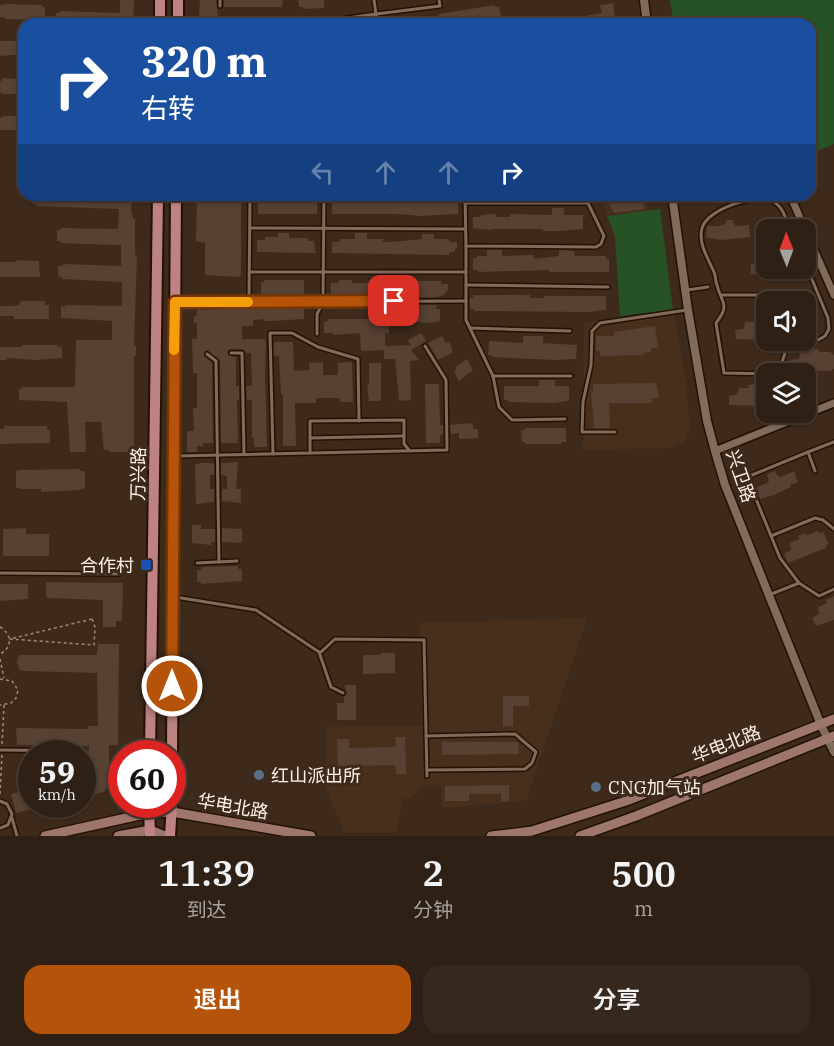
<!DOCTYPE html>
<html lang="zh">
<head>
<meta charset="utf-8">
<style>
	:root { --surface:#2e2014; --page:#36281d; --text:#f1f3f6; --muted:#a7a3a0; --line:#493e34; --accent:#b45309 }
	body { margin:0; font-family:"IBM Plex Serif","Noto Sans SC",serif; background:var(--page); color:var(--text); height:100vh; display:flex; flex-direction:column; font-size:22px; white-space:nowrap }
	* { box-sizing:border-box; margin:0 }
	p { font-size:20px; color:var(--muted) }
	.icon { flex:none; width:33px; height:33px; fill:none; stroke:currentColor; stroke-width:2; stroke-linecap:round; stroke-linejoin:round }
	.map { position:relative; height:836px; overflow:hidden }
	.panel { display:flex; flex-direction:column; background:var(--surface); flex:1 }
	.panel>* { flex:none }
	.banner { position:absolute; left:18px; top:18px; width:798px; height:183px; border-radius:18px; box-shadow:0 2px 4px #0004,0 0 0 2px var(--line); background:#1a4fa0; color:#fff; overflow:hidden }
	.needle { width:39px; rotate:359deg }
	.buttons { position:absolute; left:756px; top:219px; display:grid; gap:12px }
	.buttons a { display:grid; place-items:center; width:60px; height:60px; border-radius:12px; background:var(--surface); box-shadow:0 2px 4px #0004,0 0 0 2px var(--line); font-size:30px }
	.speed { position:absolute; left:18px; top:740px; display:flex; gap:12px; font-size:30px; font-weight:700; text-align:center }
	.speed>* { display:grid; place-content:center; width:78px; height:78px; border-radius:50%; background:var(--surface); box-shadow:0 2px 4px #0004,0 0 0 2px var(--line); line-height:1 }
	.speed small { font-size:15px; font-weight:400 }
	.speed .limit { border:9px solid #d22; background:#fff; color:#111 }
	.pin { position:absolute; display:grid; place-items:center; width:51px; height:51px; color:#fff; margin:-26px; border-radius:12px; box-shadow:0 3px 9px #0006 }
	.me { position:absolute; width:66px; margin:-33px; rotate:0deg; stroke-linejoin:round; filter:drop-shadow(0 0 4px #0008) }
	.turn { display:flex; align-items:center; gap:21px; height:126px; padding:0 24px; font-size:27px }
	.turn .icon { width:78px; height:78px; stroke-width:2.5 }
	.turn b { display:block; font-size:42px; line-height:51px }
	.lanes { display:flex; align-items:center; height:57px; padding:0 24px; background:#0003; justify-content:center; gap:30px; direction:ltr }
	.lanes .off { opacity:.35 }
	.eta { display:flex; justify-content:space-evenly; align-items:center; height:102px; text-align:center }
	.eta b { font-size:36px; font-weight:600; line-height:42px }
	.primary-button { display:flex; gap:12px; margin-top:auto; padding:12px 24px }
	.primary-button a { flex:1; height:69px; border-radius:18px; background:var(--accent); color:#fff; font-size:24px; font-weight:600; line-height:69px; text-align:center }
	.primary-button a+a { background:var(--page); color:var(--text) }
	.map>svg:first-child { display:block }
	.built { fill:#482f1b }
	.green { fill:#275225 }
	.building { fill:#564132 }
	.lines { fill:none; stroke-linecap:round; stroke-linejoin:round }
	.service-casing { stroke:#231204; stroke-width:6 }
	.minor-casing { stroke:#231204; stroke-width:10 }
	.tertiary-casing { stroke:#231204; stroke-width:11 }
	.secondary-casing { stroke:#231204; stroke-width:12 }
	.primary-casing { stroke:#231204; stroke-width:14 }
	.path { stroke:#9c8c7f; stroke-width:1.5; stroke-dasharray:3 3; stroke-linecap:butt }
	.service { stroke:#816b5a; stroke-width:3 }
	.minor { stroke:#816b5a; stroke-width:7 }
	.tertiary { stroke:#816b5a; stroke-width:8 }
	.secondary { stroke:#9f766e; stroke-width:9 }
	.primary { stroke:#be8282; stroke-width:10 }
	.route-casing { stroke:#753606; stroke-width:15 }
	.route { stroke:#b45309; stroke-width:10 }
	.slow { stroke:#f59e0b; stroke-width:10 }
	.transit-dot { fill:#1a4fb4; stroke:#3d2a1b; stroke-width:2 }
	.service-dot { fill:#5c6f8a; stroke:#3d2a1b; stroke-width:2 }
	.labels { text-anchor:middle; dominant-baseline:central; stroke-width:6; stroke-linejoin:round; paint-order:stroke }
	.street-label { font-size:18px; fill:#fdf0e6; stroke:#3d2a1b }
	.poi-label { font-size:18px; fill:#fdf0e6; stroke:#3d2a1b; text-anchor:start }
</style>
</head>
<body>
<div class="map">
<svg width="834" height="836" viewBox="0 0 834 836">
	<rect width="100%" height="100%" fill="#3d2a1b"/>
	<g class="built">
		<path d="M598,195H645L648,211L607,216Z"/>
		<path d="M673,310L686,380L690,430L685,441L672,448L583,450L584,323Z"/>
		<path d="M587,618L526,801L442,808L441,785H422L418,792L411,797L403,799L396,833H345L325,787L326,727L422,726L420,623Z"/>
	</g>
	<g class="green">
		<path d="M670,0H834V144L810,154V24H674Z"/>
		<path d="M660,209L673,310L620,316L615,236L607,216Z"/>
	</g>
	<g class="building">
		<path d="M120,0H134L133,24H56V13H60V11L120,13Z"/>
		<path d="M200,0H216L218,17H199Z"/>
		<path d="M224,0H283L282,7H224Z"/>
		<path d="M298,0H324V8L303,9V7H299Z"/>
		<path d="M613,3L616,24H563L562,20L602,13L600,5Z"/>
		<path d="M5,4L42,5V7H45V18H41V20L5,19V17H0V5Z"/>
		<path d="M495,5V7L499,6L501,19L470,24H391V20L423,16V19L439,16V14Z"/>
		<path d="M0,41H24V54L0,56Z"/>
		<path d="M2,78L24,79V94H2L0,92V81H2Z"/>
		<path d="M4,116H19V118H24V130H0V118Z"/>
		<path d="M33,195H132L131,210L133,219H135V255H137L134,346H136V356H134V452H109V450H104L101,422H85L86,452H70L67,402L19,400V389H22V387H75L76,340H112V321L61,318V306L65,307V305L122,306V282L62,279V277H58V266H63V264L121,266V245L82,244L61,243V241H57V230H61V228L118,229L119,209L36,206L37,204H33Z"/>
		<path d="M197,195H241V275L238,277L205,275V243L196,241Z"/>
		<path d="M605,195H642L644,209L614,213Z"/>
		<path d="M266,199H279V202L309,200V202H317V214H258V202H266Z"/>
		<path d="M340,199H353V202L383,200V202L391,203H407V200H420V203L450,200V203H458V214L420,216L399,214H332V202H340Z"/>
		<path d="M552,208H564V215H583V229L558,231H543V229H491V230L473,228V217H481V215L496,214V217H510V214L552,215Z"/>
		<path d="M727,220H733V223L736,226L749,225L750,237L722,240L706,238L707,226H720L725,224Z"/>
		<path d="M278,233H289V238H308V241H314L316,253L257,252V240H265V237H278Z"/>
		<path d="M355,233H367V239H383V242H391L422,239V234H434V239H449V242H457V248H455V251L449,253V255L332,253V242H340V239H355Z"/>
		<path d="M487,250H502V256L534,255V259L559,256V250L574,251L575,256H606V259H609V272H549V270L478,272V270H473V258H477V256H487Z"/>
		<path d="M18,260L39,261L40,277H0V262H15Z"/>
		<path d="M766,261V268H792V275L760,276L759,274H751V264Z"/>
		<path d="M264,280H304V294H300V298H264V294H261V282H264Z"/>
		<path d="M339,280H352V283H368V281L382,280V283H397V281H441V284H448V290L444,295L437,297L400,298V295L397,294L376,295V297H371L365,296V294L331,295V283H339Z"/>
		<path d="M473,295H530V298H544V296H606V310L588,312L474,311V309H470V298H473Z"/>
		<path d="M21,301H44L46,305H49V319H14V316H0V306H15L19,305Z"/>
		<path d="M400,305H437L436,309H440V321L428,323L397,321V309H400Z"/>
		<path d="M264,306H300V308H304V319L273,321H265V319L253,320V326H242V339H265L266,342L265,374L267,447H254V438H252V400H247L246,386H252L251,353H246L242,349H230L227,352L230,356L236,357V386H239V400H237L238,443H221L220,360L207,350L204,352V356L212,363L213,443H203V446H197V452H187V431H194L193,408H197V373H193L192,339H197V323H194V316H197V310L255,308Z"/>
		<path d="M328,319H389V333H385V346L411,345L408,340L421,333L426,341L411,350L419,360L410,361L411,400L399,401L395,359H384V350L361,351L360,333L333,335V333H324V322L328,321Z"/>
		<path d="M755,319H764V322H766V340L736,339L735,330L744,329L745,322H755Z"/>
		<path d="M655,326L658,348H651V352L643,353V355L600,356V351H596V336H614V332Z"/>
		<path d="M442,336L446,343L449,341L453,352L438,360L428,343Z"/>
		<path d="M523,336H543V343L577,345L576,359L554,360L492,357V355H488L489,341L523,343Z"/>
		<path d="M274,342H293L294,371L309,370V363L323,362V375H338V363L352,362L353,402H340V398H316V403H295L296,446H283V394H281L279,356H274Z"/>
		<path d="M22,345H58V347H62V358L36,360L7,358V360H0V347H22Z"/>
		<path d="M810,349H819V352H830L834,355V369H832V371L791,370V360L799,359L800,353L810,352Z"/>
		<path d="M467,359L473,370L459,381L454,372L457,370L455,367Z"/>
		<path d="M369,363H381V401H369L367,385L369,384Z"/>
		<path d="M539,380H555V386H569V401L552,403L508,402V400H504V386H539Z"/>
		<path d="M656,383L659,398H652V403H609L610,428H594L591,391H593V384Z"/>
		<path d="M425,384H439L440,425H443V435H440V443H426Z"/>
		<path d="M757,384V388L766,387V406L729,405V396L737,394L739,388H749L748,385Z"/>
		<path d="M473,423V429H478V438L459,439V433L451,434L450,425Z"/>
		<path d="M4,426H47V430H50V443L0,444V429H4Z"/>
		<path d="M525,428H566V442H561V444H525V442H522L521,430H525Z"/>
		<path d="M238,462L236,489H241V503L222,501V489H227V476L221,475V463Z"/>
		<path d="M200,463H214V475H210V489H214V502L196,504L195,465Z"/>
		<path d="M80,469V471H85V488L80,490L41,492V489H20V488H16V471L20,470Z"/>
		<path d="M775,471L778,476L781,477L794,471L798,482L790,485L791,487L774,495L760,499L756,488L767,483L769,481L767,474Z"/>
		<path d="M192,525H201V529H215V542H211V545L192,543Z"/>
		<path d="M26,528V534H49V556H3V529Z"/>
		<path d="M222,528L242,529V543L222,542Z"/>
		<path d="M817,531L820,533L823,532L829,544L825,546L826,548L788,563L784,554L791,550L790,543L799,539L798,536L806,533L807,536Z"/>
		<path d="M238,566V569H242V581L201,584V582H197V570H201V567Z"/>
		<path d="M46,582L123,583L122,621H116V627H103V600L48,598L46,596Z"/>
		<path d="M0,584H28V599L0,601Z"/>
		<path d="M834,596V620L816,626L812,618L819,614L818,607L827,603L826,600Z"/>
		<path d="M98,644H119L118,745H109V782L104,792L82,797V777L86,776L89,746L17,745L16,728L88,729V726H98L97,673L24,671L19,669L17,661L19,655H97Z"/>
		<path d="M381,653H395V673L363,674V655H381Z"/>
		<path d="M344,685H356V720H337V703H344V697L347,693Z"/>
		<path d="M503,696H529V706H513V726H503Z"/>
		<path d="M395,737H405L406,774H396L395,765L349,766V775L338,776L337,739H349V748L396,747Z"/>
		<path d="M442,742H518L519,754L442,755Z"/>
		<path d="M509,785V801H501V794H469V801H445V786Z"/>
		<path d="M32,789V809L16,813L11,794Z"/>
	</g>
	<g class="lines">
		<g class="service-casing">
			<g id="service">
				<path d="M374,0L376,14L440,6L439,0"/>
				<path d="M220,6V0"/>
				<path d="M305,24L376,14L377,24"/>
				<path d="M465,195L466,246L596,247L601,244L604,236L584,195"/>
				<path d="M465,203H588"/>
				<path d="M250,228L465,229"/>
				<path d="M249,272H466V246"/>
				<path d="M466,272V320L493,376L499,407L512,420L565,419"/>
				<path d="M466,285L608,287"/>
				<path d="M687,290L708,287"/>
				<path d="M722,295H761"/>
				<path d="M177,302H249L250,195"/>
				<path d="M249,302L466,301"/>
				<path d="M470,328L570,331"/>
				<path d="M317,334V314L323,302L324,195"/>
				<path d="M231,353H242L244,454"/>
				<path d="M207,354L216,361L219,562"/>
				<path d="M778,373L789,342L818,340L825,336L829,329L828,318L806,265"/>
				<path d="M779,374L724,373L716,323C731,304 721,303 717,285C715,281 716,276 714,272C708,258 698,244 702,228C707,209 758,192 774,202C784,208 786,220 790,230"/>
				<path d="M493,376H571"/>
				<path d="M615,432H582L583,402L591,365L592,331L600,323L687,310"/>
				<path d="M310,438L404,436"/>
				<path d="M808,452L834,442"/>
				<path d="M310,453V421L404,420V444L409,450"/>
				<path d="M273,454L270,333H292L318,347L358,359L359,421"/>
				<path d="M175,456L447,450L446,380L425,346"/>
				<path d="M771,536L815,518L823,520L834,529"/>
				<path d="M197,563L237,561"/>
				<path d="M0,573L119,574"/>
				<path d="M799,583L780,558L747,477L808,452L815,471"/>
				<path d="M769,595L799,583L819,596L834,589"/>
				<path d="M175,597L256,610L319,652L331,687L343,693"/>
				<path d="M321,652L335,639L424,640L427,776"/>
				<path d="M426,736L515,734L536,752L532,763L525,769L427,770"/>
				<path d="M0,750L82,751"/>
				<path d="M0,801L7,804L12,814L8,825L0,828"/>
				<path d="M12,818L17,836"/>
			</g>
		</g>
		<g class="minor-casing">
			<g id="minor">
				<path d="M790,195L834,295"/>
				<path d="M715,451L834,403"/>
			</g>
		</g>
		<g class="tertiary-casing">
			<g id="tertiary">
				<path d="M644,0L647,24"/>
				<path d="M672,195L688,310L707,421L715,451L725,485L776,613L821,725L834,752"/>
			</g>
		</g>
		<g class="secondary-casing">
			<g id="secondary">
				<path d="M45,836L149,813L172,812L311,836"/>
				<path d="M118,836L150,830L165,836"/>
				<path d="M491,836L532,831L626,801L834,719"/>
				<path d="M580,836L636,816L834,736"/>
			</g>
		</g>
		<g class="primary-casing">
			<g id="primary">
				<path d="M160,24V0"/>
				<path d="M178,24V0"/>
				<path d="M150,753L158,195"/>
				<path d="M172,753L176,195"/>
				<path d="M149,804L150,836"/>
				<path d="M170,836L172,804"/>
			</g>
		</g>
		<g class="path">
			<path d="M92,619L95,627L94,645L10,639Z"/>
			<path d="M0,627C12,634 13,647 0,654"/>
			<path d="M0,659L4,678"/>
			<path d="M0,679L12,681L18,690L16,698L11,703L0,705"/>
			<path d="M2,744L4,705"/>
			<path d="M0,794L2,754"/>
		</g>
		<use href="#service" class="service"/>
		<use href="#minor" class="minor"/>
		<use href="#tertiary" class="tertiary"/>
		<use href="#secondary" class="secondary"/>
		<use href="#primary" class="primary"/>
	</g>
	<g class="lines">
		<g class="route-casing">
			<path id="route" d="M172,686L175,302L394,301"/>
		</g>
		<use href="#route" class="route"/>
		<path class="slow" d="M174,350L175,302H248"/>
	</g>
	<rect class="transit-dot" x="140" y="559" width="12" height="12" rx="3"/>
	<g class="service-dot">
		<circle cx="259" cy="775" r="6"/>
		<circle cx="596" cy="787" r="6"/>
	</g>
	<g class="labels">
		<g class="street-label">
			<text transform="translate(138 474) rotate(-89)">万兴路</text>
			<text transform="translate(741 476) rotate(71)">兴卫路</text>
			<text transform="translate(726 744) rotate(-21)">华电北路</text>
			<text transform="translate(233 806) rotate(10)">华电北路</text>
		</g>
		<g class="poi-label">
			<text x="134" y="565" text-anchor="end">合作村</text>
			<text x="271" y="775">红山派出所</text>
			<text x="608" y="787">CNG加气站</text>
		</g>
	</g>
</svg>
<div class="buttons">
<a><svg class="needle" viewBox="-14 -14 28 28"><path d="M0-13l5 13h-10z" fill="#e53935"/><path d="M0 13l5-13h-10z" fill="#a7a3a0"/></svg></a>
<a><svg class="icon" aria-label="sound" viewBox="0 0 24 24"><path d="M4 9h4l5-4v14l-5-4H4zM17 9q2 3 0 6"/></svg></a>
<a><svg class="icon" aria-label="layers" viewBox="0 0 24 24"><path d="M12 4l9 5-9 5-9-5zM3 14l9 5 9-5"/></svg></a>
</div>
<div class="speed"><div>59<small>km/h</small></div><div class="limit">60</div></div>
<div class="pin" style="left:394px;top:301px;background:#d93025"><svg class="icon" aria-label="arrive" viewBox="0 0 24 24"><path d="M6 21V4h12l-3 4 3 4H6"/></svg></div>
<svg class="me" style="left:172px;top:686px" viewBox="-20 -20 40 40"><circle r="17" fill="#b45309" stroke="#fff" stroke-width="3"/><path d="M0-11L8 9 0 5-8 9z" fill="#fff"/></svg>
<div class="banner">
<div class="turn"><svg class="icon" aria-label="right" viewBox="0 0 24 24"><path d="M7 20v-9h11M14 6l5 5-5 5"/></svg><div><b>320 m</b>右转</div></div>
<div class="lanes"><svg class="icon off" aria-label="left" viewBox="0 0 24 24"><path d="M17 20v-9H6M10 6l-5 5 5 5"/></svg><svg class="icon off" aria-label="ahead" viewBox="0 0 24 24"><path d="M12 20V5M6 11l6-6 6 6"/></svg><svg class="icon off" aria-label="ahead" viewBox="0 0 24 24"><path d="M12 20V5M6 11l6-6 6 6"/></svg><svg class="icon" aria-label="right" viewBox="0 0 24 24"><path d="M7 20v-9h11M14 6l5 5-5 5"/></svg></div>
</div>
</div>
<section class="panel">
<div class="eta">
<div><b>11:39</b><p>到达</p></div>
<div><b>2</b><p>分钟</p></div>
<div><b>500</b><p>m</p></div>
</div>
<div class="primary-button"><a>退出</a><a>分享</a></div>
</section>
</body>
</html>
